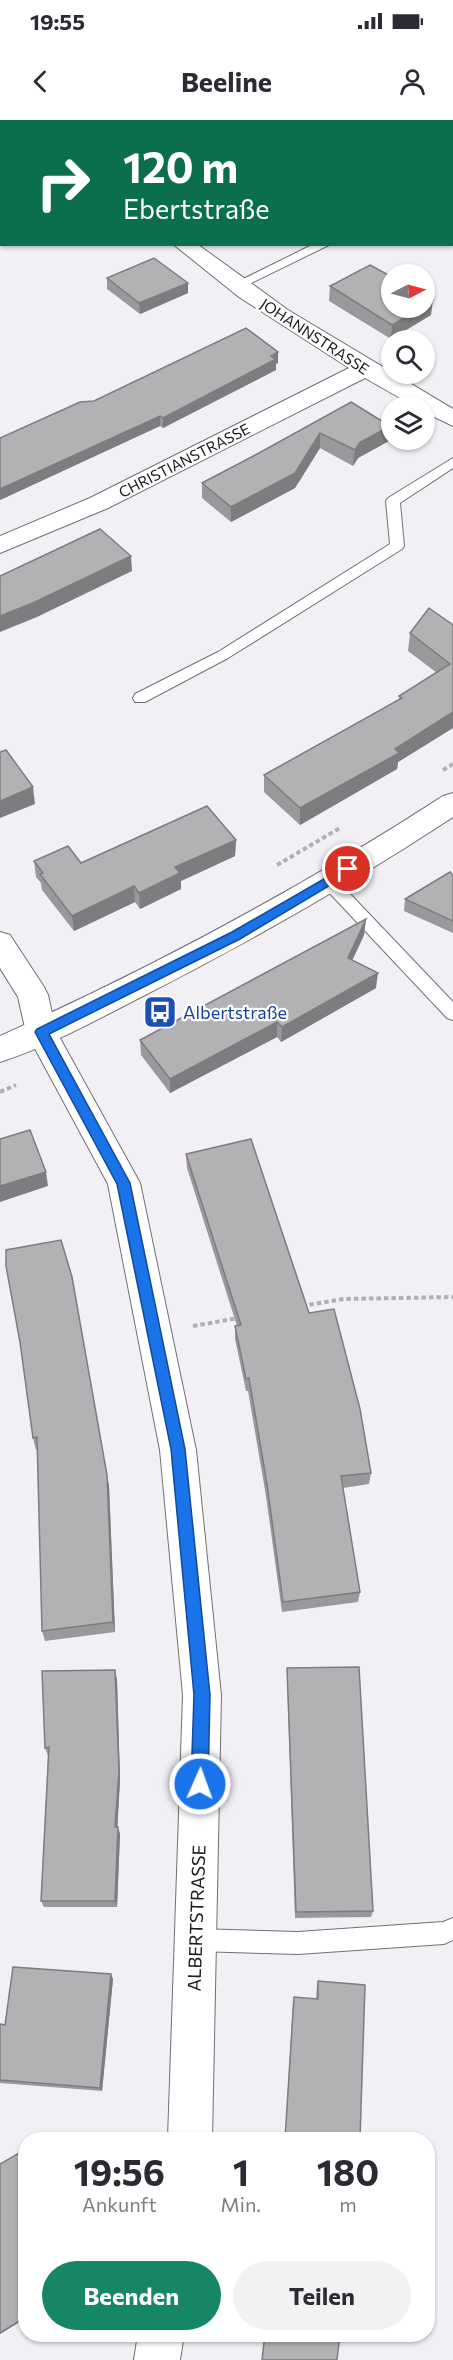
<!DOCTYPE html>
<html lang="de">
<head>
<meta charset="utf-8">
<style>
	:root { --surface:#fff; --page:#f2f2f3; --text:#2b2b33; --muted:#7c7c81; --accent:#158767 }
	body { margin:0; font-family:Commissioner,sans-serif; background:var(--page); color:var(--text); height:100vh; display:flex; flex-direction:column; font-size:22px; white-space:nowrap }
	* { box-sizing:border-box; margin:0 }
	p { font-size:20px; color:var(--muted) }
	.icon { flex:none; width:33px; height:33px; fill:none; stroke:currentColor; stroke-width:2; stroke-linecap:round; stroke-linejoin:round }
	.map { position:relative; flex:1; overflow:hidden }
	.panel { position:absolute; left:18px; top:2012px; width:417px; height:210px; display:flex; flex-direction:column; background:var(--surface); border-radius:24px; box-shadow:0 2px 4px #0004 }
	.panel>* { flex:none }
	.banner { position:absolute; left:0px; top:0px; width:453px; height:126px; box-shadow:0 2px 4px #0004; background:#0b6e4f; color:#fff; overflow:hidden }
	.needle { width:39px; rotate:84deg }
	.tools { position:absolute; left:381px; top:144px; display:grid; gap:12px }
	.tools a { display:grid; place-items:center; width:54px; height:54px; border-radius:50%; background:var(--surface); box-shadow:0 2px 4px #0004; font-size:30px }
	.pin { position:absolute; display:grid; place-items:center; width:51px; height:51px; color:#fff; margin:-26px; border:3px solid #fff; border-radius:50%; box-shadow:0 2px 6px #0007 }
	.me { position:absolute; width:66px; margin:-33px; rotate:2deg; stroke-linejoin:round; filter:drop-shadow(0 0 4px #0008) }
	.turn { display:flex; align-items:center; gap:21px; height:126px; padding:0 24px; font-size:27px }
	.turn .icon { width:78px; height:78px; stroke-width:2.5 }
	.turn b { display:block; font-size:42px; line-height:51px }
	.eta { display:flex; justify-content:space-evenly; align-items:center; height:102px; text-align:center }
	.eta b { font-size:36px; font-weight:700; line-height:42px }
	.action { display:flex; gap:12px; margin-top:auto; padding:12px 24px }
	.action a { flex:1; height:69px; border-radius:36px; background:var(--accent); color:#fff; font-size:24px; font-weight:700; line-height:69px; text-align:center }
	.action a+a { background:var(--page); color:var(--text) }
	.status { display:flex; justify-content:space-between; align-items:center; height:42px; padding:0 30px; background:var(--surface); direction:ltr }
	.status svg { height:16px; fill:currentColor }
	header { display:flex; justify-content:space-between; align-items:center; height:78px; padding:0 24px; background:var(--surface); font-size:27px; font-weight:700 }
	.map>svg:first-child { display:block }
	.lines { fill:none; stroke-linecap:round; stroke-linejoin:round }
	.service-casing { stroke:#716f73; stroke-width:2 }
	.minor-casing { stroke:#716f73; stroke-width:2 }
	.tertiary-casing { stroke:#716f73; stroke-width:2 }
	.path-far1 { stroke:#b2afb3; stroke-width:2; stroke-dasharray:3 2; stroke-linecap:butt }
	.path { stroke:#b2afb3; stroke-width:4; stroke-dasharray:4.5 3; stroke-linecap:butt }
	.service { fill:#fff; fill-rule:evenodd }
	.minor { fill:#fff; fill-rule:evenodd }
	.tertiary { fill:#fff; fill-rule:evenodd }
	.wall { fill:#9b989c }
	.shaded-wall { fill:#7e7c7f }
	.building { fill:#b4b1b5; stroke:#7e7c7f; stroke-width:1.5 }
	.route { fill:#1a73e8; stroke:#114b97; stroke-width:1.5 }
	.labels { text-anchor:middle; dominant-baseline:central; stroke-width:4.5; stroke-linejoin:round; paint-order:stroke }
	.far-street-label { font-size:15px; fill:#1c1b1d; stroke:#fff }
	.transit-label { font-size:18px; fill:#164399; stroke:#fff; text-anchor:start }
	.street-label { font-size:18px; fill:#1c1b1d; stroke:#fff }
</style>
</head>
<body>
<div class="status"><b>19:55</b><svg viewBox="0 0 49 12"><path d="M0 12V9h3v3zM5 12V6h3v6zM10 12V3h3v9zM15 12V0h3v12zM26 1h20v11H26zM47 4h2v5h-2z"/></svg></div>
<header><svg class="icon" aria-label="back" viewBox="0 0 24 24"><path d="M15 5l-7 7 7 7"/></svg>Beeline<svg class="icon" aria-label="person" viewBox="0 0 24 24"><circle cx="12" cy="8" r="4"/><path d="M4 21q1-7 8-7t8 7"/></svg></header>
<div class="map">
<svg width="453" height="2240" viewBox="0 0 453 2240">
	<rect width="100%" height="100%" fill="#f3f0f5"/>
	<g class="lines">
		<g class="service-casing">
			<g id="service">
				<path d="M314,124H331L241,168H233L231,165Z"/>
				<path d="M453,338V348L400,383L404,426L402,429L228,538L145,582H135L133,578L135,574L218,532L390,424L386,381L388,378Z"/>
				<path d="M328,755L334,757L453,882V900L447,898L322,765L320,761L322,757Z"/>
				<path d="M453,1798V1820L444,1824L298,1834L195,1831L187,1828L184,1820L187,1812L195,1809L298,1812L443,1802Z"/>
			</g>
		</g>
		<g class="minor-casing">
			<g id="minor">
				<path d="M139,0H162L138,2Z"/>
				<rect x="0" y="50" width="2" height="12"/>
				<path d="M173,124H197L288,190L453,289V306L424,292V286H414L365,258L108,388L0,433V416L90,378L349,248L239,177Z"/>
				<path d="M0,812L10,815L44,867L48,875L56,911L140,1063L196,1330L221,1575L212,2019H168L183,1575L160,1330L108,1064L26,912L18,877L0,848Z"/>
				<path d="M138,2214H184L180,2240H134Z"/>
			</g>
		</g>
		<g class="tertiary-casing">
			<path id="tertiary" d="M453,673V697C354,762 251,821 145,875C98,899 50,926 0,942V916C154,847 301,768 443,676Z"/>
		</g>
		<path class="path-far1" d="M55,0L57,2"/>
		<g class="path">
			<path d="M443,650L453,644"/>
			<path d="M277,745L340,708"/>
			<path d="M0,972L16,965"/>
			<path d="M302,1186L344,1179L453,1177"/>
			<path d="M193,1206L239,1198"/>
		</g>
		<use href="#service" class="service"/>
		<use href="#minor" class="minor"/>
		<use href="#tertiary" class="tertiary"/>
	</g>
	<g class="wall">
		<path d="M107,158L188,173L140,194L107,169Z"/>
		<path d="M330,166L431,195L391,219L329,181Z"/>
		<path d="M278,243L276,244V250L163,308L160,306L0,380V318L94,281Z"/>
		<path d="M351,282L390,306L389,321L358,338L353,346L320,328L295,368L231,402L202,378V363L259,333Z"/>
		<path d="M453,505V608L398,642L397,649L300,705L264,672V655L399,580V576L437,553L408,531L410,513Z"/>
		<path d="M236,720L235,736L181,761V769L140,789L135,782L74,811L42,770L41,763L36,757L34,741L81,743Z"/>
		<path d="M453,755V813L404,791L405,779Z"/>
		<path d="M366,799L364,815L352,840L376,868L281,922L277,917L170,973L141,935L140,920Z"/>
		<path d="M186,1034L309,1193L371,1353L369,1364L343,1368L360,1472L358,1482L282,1492L266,1376L248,1271H246L235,1219V1206H237L187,1048Z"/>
		<path d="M20,1222L107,1355L109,1366L115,1512L45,1521L42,1511L38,1329L36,1330L33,1318Z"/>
		<path d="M287,1548L373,1791L371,1797L295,1798L287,1558Z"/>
		<path d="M115,1550L117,1560L120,1660L117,1707L120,1714L117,1787H44L41,1781L48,1636L45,1628Z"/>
		<path d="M113,1859L102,1971L0,1963V1904L5,1905Z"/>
		<path d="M318,1861L360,2019H285L293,1881L294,1877L316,1879L317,1865Z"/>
	</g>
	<g class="shaded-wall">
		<path d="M305,0H334L330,2H301Z"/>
		<path d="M0,113H2V124H4L0,126Z"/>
		<path d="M188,163V173L140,194L139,183Z"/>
		<path d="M433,180L431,195L391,219L392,205L421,188H424V185Z"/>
		<path d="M278,232V243L276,244V250L163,308V298Z"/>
		<path d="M160,296V306L0,380V369Z"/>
		<path d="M390,306L389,321L358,338L353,346L355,330L359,323Z"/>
		<path d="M320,313V328L295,368L231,402V387Z"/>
		<path d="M131,436L132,451L37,497L0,512V496Z"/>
		<path d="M453,592V608L398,642L397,649L300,705V688Z"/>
		<path d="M33,667L35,684L0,698V681Z"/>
		<path d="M236,720L235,736L181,761V769L140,789L139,773L175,747Z"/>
		<path d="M134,766L135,782L74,811L72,796Z"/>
		<path d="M366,799L364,815L346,854L348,838Z"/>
		<path d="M378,853L376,868L281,922L282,907Z"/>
		<path d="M277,902V917L170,973V959Z"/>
		<path d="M46,1052L48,1066L0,1082V1066Z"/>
		<path d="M107,1355L109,1366L115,1512L113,1502Z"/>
		<path d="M115,1550L117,1560L120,1660L117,1714L115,1707Z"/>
		<path d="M118,1707L120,1714L117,1787L115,1781Z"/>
		<path d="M111,1854L113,1859L102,1971L100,1968Z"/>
		<path d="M26,2197V2198L0,2214V2213Z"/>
	</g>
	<g class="building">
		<path d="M204,0H305L301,2H200Z"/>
		<rect x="0" y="74" width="2" height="39"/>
		<path d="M154,138L188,163L139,183L107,158Z"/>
		<path d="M370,145L392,157V188H421L392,205L330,166Z"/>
		<path d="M424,176L433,180L424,185Z"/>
		<path d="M246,208L278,232L271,236L276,239L163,298L160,296L0,369V318L80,282L94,281Z"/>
		<path d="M351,282L390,306L359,323L355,330L320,313L295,353L231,387L202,363L259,333Z"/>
		<path d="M100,409L131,436L35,482L0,496V456Z"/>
		<path d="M429,488L453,505V592L395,629L399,633L300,688L264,655L402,578L399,576L450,544L410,513Z"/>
		<path d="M6,630L33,667L0,681V632Z"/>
		<path d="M207,686L236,720L175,747L180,753L139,773L134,766L72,796L40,754L43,753L34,741L68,726L81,743Z"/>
		<path d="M450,752L453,755V801L405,779Z"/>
		<path d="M366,799L348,838L378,853L282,907L277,902L170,959L140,920Z"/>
		<path d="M30,1010L46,1052L0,1066V1019Z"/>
		<path d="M251,1019L309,1193L334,1189L360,1289L371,1353L341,1356L360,1472L283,1482L267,1364L249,1258L246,1259L235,1206L241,1205L186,1034Z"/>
		<path d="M61,1120L72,1157L107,1355L113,1502L42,1511L37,1317L33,1318L20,1222L6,1146V1130Z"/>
		<path d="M359,1547L373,1791L296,1792L287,1548Z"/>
		<path d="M115,1550L119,1652L115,1707H118L115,1781H41L49,1627L45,1628L42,1551Z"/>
		<path d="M13,1847L111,1854L100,1968L0,1960V1904L5,1905Z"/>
		<path d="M318,1861L365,1865L360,2019H285L294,1877L318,1879Z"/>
		<path d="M26,2029V2197L0,2213V2044Z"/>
		<path d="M265,2214H340L337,2240H262Z"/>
	</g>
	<path class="route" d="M348,745L352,746V752L240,819L49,914L130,1063L185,1329L210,1575L208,1664L205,1670L200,1672L194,1670L191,1664L194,1575L171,1329L117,1064L35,912L37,909L232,812Z"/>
	<defs>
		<g id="bus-square" transform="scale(1.725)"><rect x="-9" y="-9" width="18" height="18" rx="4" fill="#1a4fb4" stroke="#fff"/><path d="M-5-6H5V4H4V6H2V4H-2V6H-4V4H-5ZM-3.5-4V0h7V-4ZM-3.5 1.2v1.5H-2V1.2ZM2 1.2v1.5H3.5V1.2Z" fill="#fff"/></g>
	</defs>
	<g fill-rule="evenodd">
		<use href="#bus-square" x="160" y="892"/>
	</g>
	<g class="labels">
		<g class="far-street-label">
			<text transform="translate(315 216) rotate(33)">JOHANNSTRASSE</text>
			<text transform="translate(184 340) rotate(-27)">CHRISTIANSTRASSE</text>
		</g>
		<g class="transit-label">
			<text x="183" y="892">Albertstraße</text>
		</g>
		<g class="street-label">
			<text transform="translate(196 1798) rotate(-88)">ALBERTSTRASSE</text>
		</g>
	</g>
</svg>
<div class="tools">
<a><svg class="needle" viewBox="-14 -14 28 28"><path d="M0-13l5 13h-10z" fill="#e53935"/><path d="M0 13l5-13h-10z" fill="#7c7c81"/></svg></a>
<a><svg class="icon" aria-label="search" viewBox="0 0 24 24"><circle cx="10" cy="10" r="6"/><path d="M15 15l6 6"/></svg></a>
<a><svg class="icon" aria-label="layers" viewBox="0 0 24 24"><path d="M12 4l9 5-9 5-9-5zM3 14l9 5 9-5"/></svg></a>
</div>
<div class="pin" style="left:348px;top:749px;background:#d93025"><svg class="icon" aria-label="arrive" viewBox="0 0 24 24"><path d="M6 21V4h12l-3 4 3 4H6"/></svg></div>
<svg class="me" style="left:200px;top:1664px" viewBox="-20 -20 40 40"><circle r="17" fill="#1a73e8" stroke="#fff" stroke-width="3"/><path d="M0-11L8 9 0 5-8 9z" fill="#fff"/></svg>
<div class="banner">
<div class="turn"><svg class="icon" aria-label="right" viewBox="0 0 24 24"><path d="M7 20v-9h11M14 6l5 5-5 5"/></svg><div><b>120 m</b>Ebertstraße</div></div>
</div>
<section class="panel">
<div class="eta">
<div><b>19:56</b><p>Ankunft</p></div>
<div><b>1</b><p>Min.</p></div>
<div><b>180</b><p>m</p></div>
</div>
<div class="action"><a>Beenden</a><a>Teilen</a></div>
</section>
</div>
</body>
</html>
